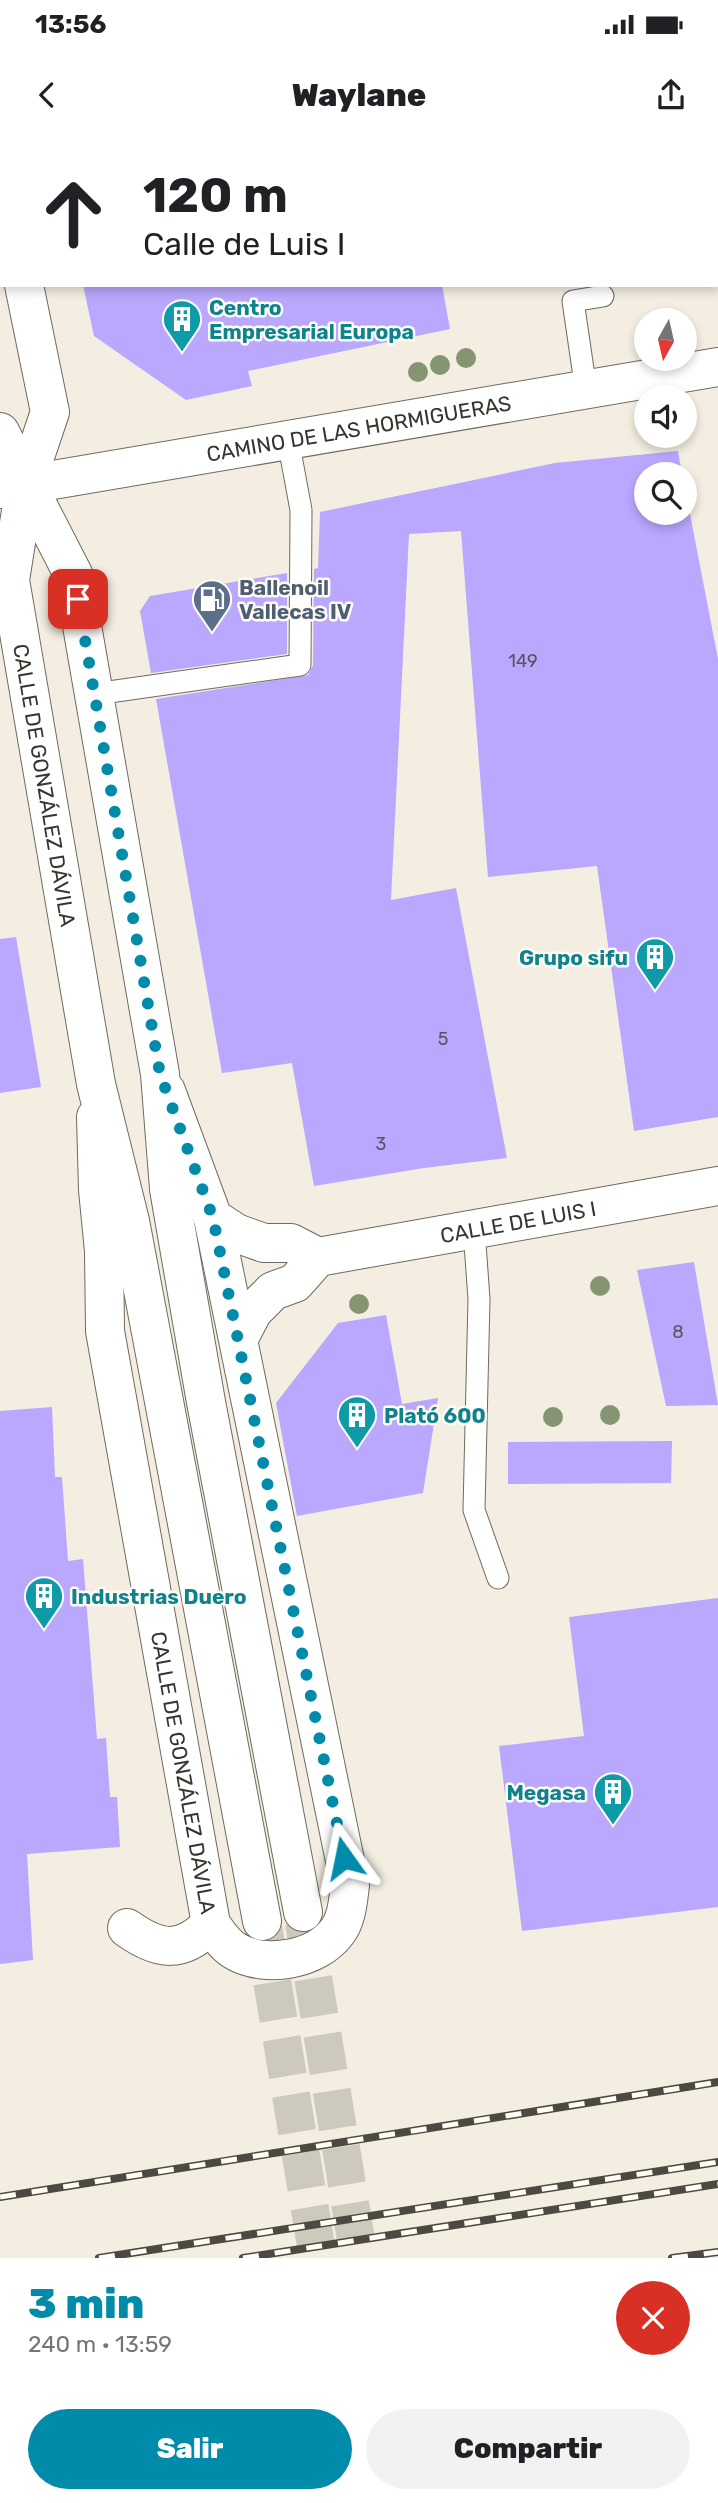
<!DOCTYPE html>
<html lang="es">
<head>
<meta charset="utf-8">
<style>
	:root { --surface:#fff; --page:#f2f2f2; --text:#202124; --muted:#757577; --accent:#008baa }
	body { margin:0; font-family:Rubik,sans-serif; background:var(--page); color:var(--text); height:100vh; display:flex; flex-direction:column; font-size:26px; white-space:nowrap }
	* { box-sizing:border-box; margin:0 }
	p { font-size:23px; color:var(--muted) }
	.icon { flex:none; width:38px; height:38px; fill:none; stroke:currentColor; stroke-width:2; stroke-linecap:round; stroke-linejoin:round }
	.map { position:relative; height:2118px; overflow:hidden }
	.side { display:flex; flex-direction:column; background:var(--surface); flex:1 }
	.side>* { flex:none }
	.hud { position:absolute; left:0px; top:0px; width:719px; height:147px; box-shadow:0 4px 10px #0003; background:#fff; color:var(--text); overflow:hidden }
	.needle { width:46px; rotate:188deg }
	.buttons { position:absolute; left:634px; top:168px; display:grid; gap:14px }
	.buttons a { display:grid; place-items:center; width:63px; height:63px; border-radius:50%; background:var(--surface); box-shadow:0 4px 10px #0003; font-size:35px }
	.pin { position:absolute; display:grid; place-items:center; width:60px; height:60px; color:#fff; margin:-30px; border-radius:14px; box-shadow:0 4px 10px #0006 }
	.me { position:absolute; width:77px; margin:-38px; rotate:348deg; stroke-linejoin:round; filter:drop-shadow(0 0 5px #0008) }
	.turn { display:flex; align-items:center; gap:24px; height:147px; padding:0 28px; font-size:32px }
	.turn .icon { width:91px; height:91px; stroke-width:2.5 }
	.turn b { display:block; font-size:49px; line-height:60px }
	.round { display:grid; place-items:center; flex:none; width:74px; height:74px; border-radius:37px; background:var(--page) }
	.overview { display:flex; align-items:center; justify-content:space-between; height:119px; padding:0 28px }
	h1 { font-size:42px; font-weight:800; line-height:52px; color:var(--accent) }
	.cta { display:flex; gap:14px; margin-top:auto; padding:14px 28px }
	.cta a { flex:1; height:80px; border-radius:42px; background:var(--accent); color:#fff; font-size:28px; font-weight:800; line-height:80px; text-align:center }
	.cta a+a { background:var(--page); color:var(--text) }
	.status { display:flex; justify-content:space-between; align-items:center; height:49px; padding:0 35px; background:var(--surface); direction:ltr }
	.status svg { height:19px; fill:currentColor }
	header { display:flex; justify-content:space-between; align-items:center; height:91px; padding:0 28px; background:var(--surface); font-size:32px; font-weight:800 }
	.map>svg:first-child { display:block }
	.building { fill:#baa7fe }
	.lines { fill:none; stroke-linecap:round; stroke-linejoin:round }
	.secondary-tunnel { stroke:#cdc9bd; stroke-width:38; stroke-dasharray:38 19; stroke-linecap:butt }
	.lane-casing { stroke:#6e6a5e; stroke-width:23 }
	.street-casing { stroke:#6e6a5e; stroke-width:40 }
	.secondary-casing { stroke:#6e6a5e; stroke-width:40 }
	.lane { stroke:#fff; stroke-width:21 }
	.street { stroke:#fff; stroke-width:38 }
	.secondary { stroke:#fff; stroke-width:38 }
	.rail-casing { stroke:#4b4942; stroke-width:8 }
	.rail { stroke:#fffcf4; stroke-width:5; stroke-dasharray:16; stroke-linecap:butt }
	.tree { fill:#859571 }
	.route { stroke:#008baa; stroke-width:12; stroke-dasharray:0 21.6 }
	.labels { text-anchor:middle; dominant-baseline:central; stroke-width:5; stroke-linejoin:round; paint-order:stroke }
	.number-label { font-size:18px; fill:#585263 }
	.culture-label { font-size:21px; font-weight:bold; fill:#0d838f; stroke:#fffcf4; text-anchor:start }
	.street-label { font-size:21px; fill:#37352f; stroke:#fffcf4 }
	.service-label { font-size:21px; font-weight:bold; fill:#4e5e75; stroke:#fffcf4; text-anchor:start }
</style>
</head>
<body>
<div class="status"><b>13:56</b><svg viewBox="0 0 49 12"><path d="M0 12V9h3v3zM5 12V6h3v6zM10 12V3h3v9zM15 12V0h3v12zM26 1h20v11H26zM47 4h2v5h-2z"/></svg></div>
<header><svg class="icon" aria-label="back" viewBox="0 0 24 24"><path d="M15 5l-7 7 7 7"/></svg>Waylane<svg class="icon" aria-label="share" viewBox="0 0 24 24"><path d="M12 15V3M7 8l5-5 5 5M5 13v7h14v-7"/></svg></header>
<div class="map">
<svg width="718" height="2118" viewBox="0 0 718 2118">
	<rect width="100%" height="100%" fill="#f3eee1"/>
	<g class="building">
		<path d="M83,145H442L450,189L248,231L252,246L186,260L94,196Z"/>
		<path d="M678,311L682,334H646V373H684V343L718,519V977L634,991L597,726L488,737L461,391L409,394L391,760L456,748L507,1018L424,1028L314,1046L292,923L222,933L156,559L308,535L313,525L314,429L318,428L320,372L555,323Z"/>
		<path d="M287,433V514L151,533L140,471L150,456Z"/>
		<path d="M16,797L41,947L0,953V799Z"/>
		<path d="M694,1122L718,1265L666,1266L637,1130Z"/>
		<path d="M386,1175L402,1264L438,1258L423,1353L297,1376L276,1263L338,1183Z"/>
		<path d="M52,1267L55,1337H62L68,1421L83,1419L97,1599L106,1598L110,1657H117L120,1707L27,1714L33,1820L0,1824V1271Z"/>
		<path d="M672,1301L671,1343L508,1344V1302Z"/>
		<path d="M718,1458V1767L522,1791L499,1606L584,1596L569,1477Z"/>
	</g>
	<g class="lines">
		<g class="secondary-tunnel">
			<path d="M304,1782L359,2118"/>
			<path d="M263,1786L318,2118"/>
		</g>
		<g class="lane-casing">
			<g id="lane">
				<path d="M586,250L573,161L603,156"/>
				<path d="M95,554L300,525L301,370L288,300"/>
				<path d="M474,1090L479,1159L474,1370L498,1438"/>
			</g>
		</g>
		<g class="street-casing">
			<g id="street">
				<path id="s1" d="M0,349L718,227"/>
				<path d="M166,951L213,1078L236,1093L264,1103H291L318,1117"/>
				<path id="s2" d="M96,977L98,1050L104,1111L105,1191L211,1784C218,1794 225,1806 237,1812C267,1828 316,1820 337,1792C347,1779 348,1761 350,1745L213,1078"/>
				<path id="s3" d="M239,1198L253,1171L273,1151L295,1143L318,1117L718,1046"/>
				<path d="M127,1788C159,1811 182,1814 211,1784"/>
			</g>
		</g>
		<g class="secondary-casing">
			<g id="secondary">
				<path d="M0,28L2,36"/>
				<path id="s4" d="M24,145L50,272L25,346L10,440L96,944L130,1081L262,1781"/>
				<path d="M0,292L73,434L160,934L169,1049L206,1262L303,1772"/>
			</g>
		</g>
		<use href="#lane" class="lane"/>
		<use href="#street" class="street"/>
		<use href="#secondary" class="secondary"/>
		<g class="rail-casing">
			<g id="rail">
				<path d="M0,2057L718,1942"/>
				<path d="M99,2118L718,2022"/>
				<path d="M243,2118L718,2044"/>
				<path d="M672,2118L718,2112"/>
			</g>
		</g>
		<use href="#rail" class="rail"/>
	</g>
	<g class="tree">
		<circle cx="466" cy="218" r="10"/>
		<circle cx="440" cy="225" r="10"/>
		<circle cx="418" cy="232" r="10"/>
		<circle cx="600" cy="1146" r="10"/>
		<circle cx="359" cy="1164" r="10"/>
		<circle cx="610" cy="1275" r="10"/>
		<circle cx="553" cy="1277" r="10"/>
	</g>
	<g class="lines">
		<path class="route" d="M78,459L160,934L213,1078L344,1718"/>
	</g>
	<defs>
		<g id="building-pin" transform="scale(2.0125)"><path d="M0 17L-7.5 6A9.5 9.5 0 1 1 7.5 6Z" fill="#0f9aa8" stroke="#fffcf4"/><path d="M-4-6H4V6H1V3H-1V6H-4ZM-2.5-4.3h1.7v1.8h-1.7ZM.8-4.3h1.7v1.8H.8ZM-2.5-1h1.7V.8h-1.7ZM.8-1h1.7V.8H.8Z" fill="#fff"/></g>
		<g id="fuel-pin" transform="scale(2.0125)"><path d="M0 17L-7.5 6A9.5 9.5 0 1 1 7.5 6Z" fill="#5c6f8a" stroke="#fffcf4"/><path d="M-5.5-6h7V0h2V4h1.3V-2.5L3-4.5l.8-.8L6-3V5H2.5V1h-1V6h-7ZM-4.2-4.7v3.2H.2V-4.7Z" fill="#fff"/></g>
	</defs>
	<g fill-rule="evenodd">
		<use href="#building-pin" x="182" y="179"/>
		<use href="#fuel-pin" x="212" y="459"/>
		<use href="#building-pin" x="655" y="817"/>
		<use href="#building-pin" x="357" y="1275"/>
		<use href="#building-pin" x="44" y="1456"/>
		<use href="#building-pin" x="613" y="1652"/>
	</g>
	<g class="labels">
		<g class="number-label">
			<text x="523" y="521">149</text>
			<text x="443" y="899">5</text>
			<text x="381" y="1004">3</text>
			<text x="678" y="1192">8</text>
		</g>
		<g class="culture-label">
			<text x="209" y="167">Centro<tspan x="209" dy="24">Empresarial Europa</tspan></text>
			<text x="628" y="817" text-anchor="end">Grupo sifu</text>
			<text x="384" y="1275">Plató 600</text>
			<text x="71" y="1456">Industrias Duero</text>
			<text x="586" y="1652" text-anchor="end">Megasa</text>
		</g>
		<g class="street-label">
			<text stroke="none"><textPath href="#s1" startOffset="364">CAMINO DE LAS HORMIGUERAS</textPath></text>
			<text stroke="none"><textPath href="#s4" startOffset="511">CALLE DE GONZÁLEZ DÁVILA</textPath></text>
			<text stroke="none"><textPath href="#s3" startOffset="320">CALLE DE LUIS I</textPath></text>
			<text stroke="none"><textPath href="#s2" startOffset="663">CALLE DE GONZÁLEZ DÁVILA</textPath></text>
		</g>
		<g class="service-label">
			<text x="239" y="447">Ballenoil<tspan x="239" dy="24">Vallecas IV</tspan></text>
		</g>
	</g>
</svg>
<div class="buttons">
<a><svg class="needle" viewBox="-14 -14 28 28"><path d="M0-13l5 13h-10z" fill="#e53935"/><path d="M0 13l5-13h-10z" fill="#757577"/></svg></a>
<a><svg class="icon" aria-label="sound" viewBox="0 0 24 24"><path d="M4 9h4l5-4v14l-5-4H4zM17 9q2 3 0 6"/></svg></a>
<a><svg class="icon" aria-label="search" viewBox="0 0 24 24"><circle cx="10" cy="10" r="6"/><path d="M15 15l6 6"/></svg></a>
</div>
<div class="pin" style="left:78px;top:459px;background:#d93025"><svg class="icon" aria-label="arrive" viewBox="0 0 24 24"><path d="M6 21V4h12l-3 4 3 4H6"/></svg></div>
<svg class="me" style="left:344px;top:1718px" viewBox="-20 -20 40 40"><path d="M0-17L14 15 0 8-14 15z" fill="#008baa" stroke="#fff" stroke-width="4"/></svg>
<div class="hud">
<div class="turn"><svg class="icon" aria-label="ahead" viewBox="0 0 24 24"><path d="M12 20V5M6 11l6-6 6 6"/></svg><div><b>120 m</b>Calle de Luis I</div></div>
</div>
</div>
<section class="side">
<div class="overview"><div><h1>3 min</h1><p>240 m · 13:59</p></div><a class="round" style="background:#d93025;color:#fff"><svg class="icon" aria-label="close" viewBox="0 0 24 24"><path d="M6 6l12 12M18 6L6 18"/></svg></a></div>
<div class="cta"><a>Salir</a><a>Compartir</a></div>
</section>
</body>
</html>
